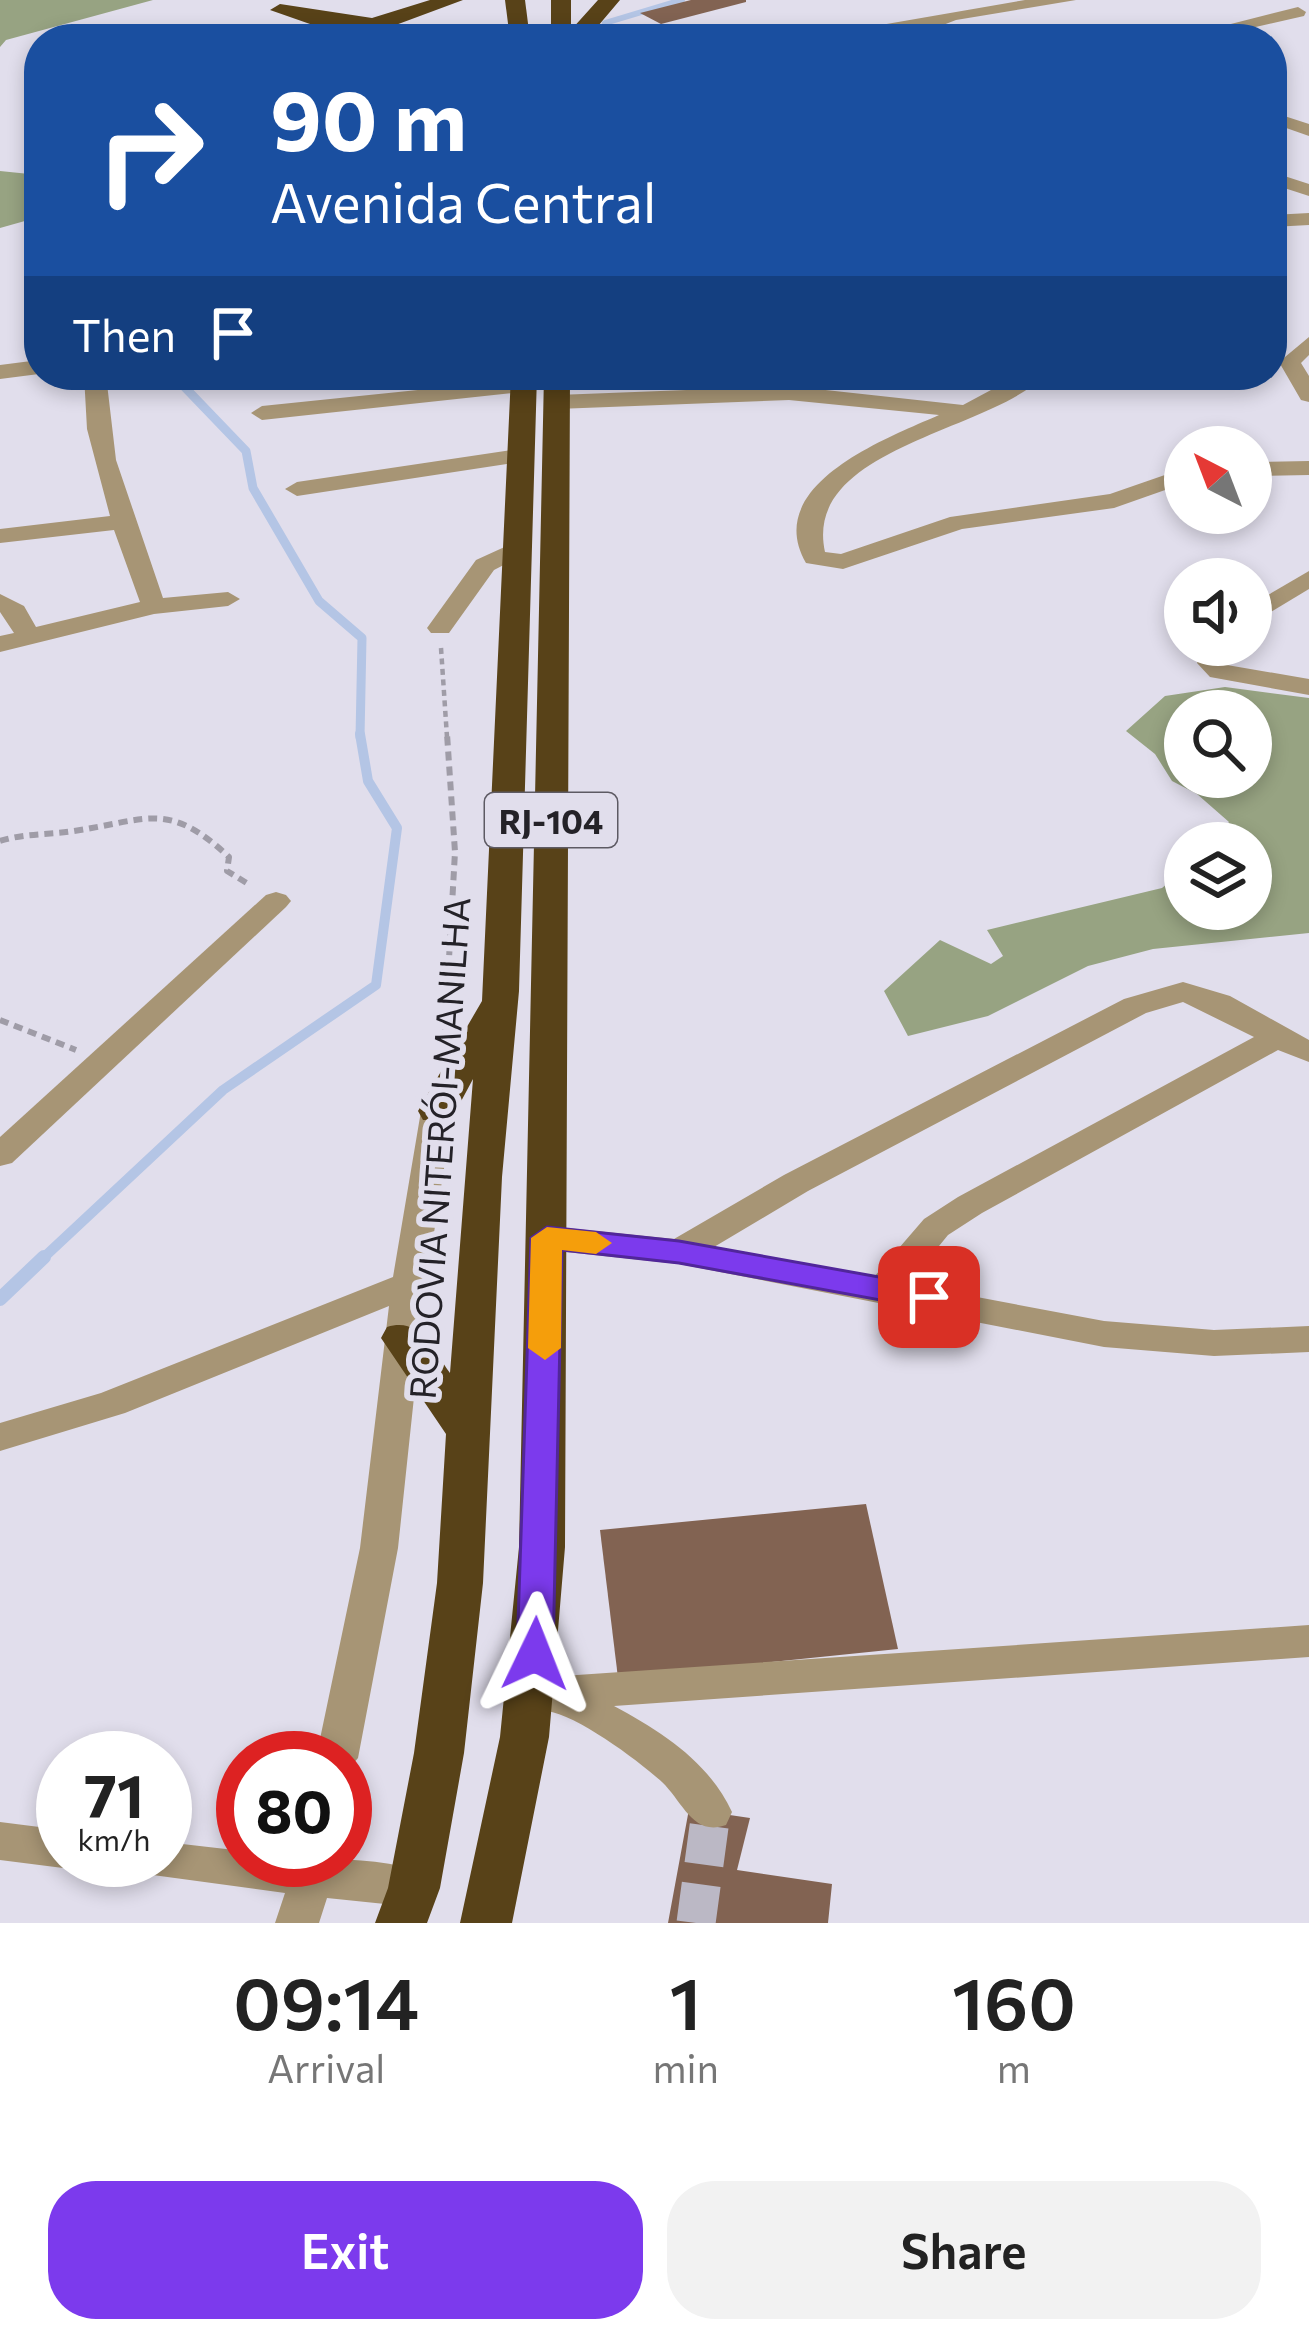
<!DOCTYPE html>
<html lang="en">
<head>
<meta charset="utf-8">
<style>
	:root { --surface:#fff; --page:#f2f2f2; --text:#222; --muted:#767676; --accent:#7c3aed }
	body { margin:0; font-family:Commissioner,sans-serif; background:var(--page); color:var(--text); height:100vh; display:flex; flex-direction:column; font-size:45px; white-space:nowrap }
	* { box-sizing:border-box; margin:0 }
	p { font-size:39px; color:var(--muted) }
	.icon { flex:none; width:66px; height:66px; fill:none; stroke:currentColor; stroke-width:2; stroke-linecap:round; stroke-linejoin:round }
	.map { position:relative; height:1923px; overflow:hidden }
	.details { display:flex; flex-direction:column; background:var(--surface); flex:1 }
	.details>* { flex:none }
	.top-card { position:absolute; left:24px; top:24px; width:1263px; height:366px; border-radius:48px; box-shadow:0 6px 18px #0003; background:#1a4fa0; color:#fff; overflow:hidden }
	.needle { width:78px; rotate:318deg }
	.tools { position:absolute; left:1164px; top:426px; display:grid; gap:24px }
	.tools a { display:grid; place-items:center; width:108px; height:108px; border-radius:50%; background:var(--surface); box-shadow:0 6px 18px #0003; font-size:60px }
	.speed { position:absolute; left:36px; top:1731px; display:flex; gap:24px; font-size:60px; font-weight:700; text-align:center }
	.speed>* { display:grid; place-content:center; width:156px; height:156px; border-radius:50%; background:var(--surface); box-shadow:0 6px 18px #0003; line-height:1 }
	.speed small { font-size:30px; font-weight:400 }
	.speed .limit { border:18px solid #d22; background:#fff; color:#111 }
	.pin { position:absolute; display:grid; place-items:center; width:102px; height:102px; color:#fff; margin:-51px; border-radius:24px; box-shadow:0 6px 18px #0006 }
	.me { position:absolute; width:132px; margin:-66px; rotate:2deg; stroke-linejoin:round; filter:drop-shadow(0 0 9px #0008) }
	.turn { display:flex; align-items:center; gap:42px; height:252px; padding:0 48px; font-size:54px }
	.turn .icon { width:156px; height:156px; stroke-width:2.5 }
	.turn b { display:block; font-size:84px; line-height:102px }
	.then { display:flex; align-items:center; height:114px; padding:0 48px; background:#0003; gap:24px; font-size:45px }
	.eta { display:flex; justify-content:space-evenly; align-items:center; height:204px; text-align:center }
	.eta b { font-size:72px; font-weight:600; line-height:84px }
	.primary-button { display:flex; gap:24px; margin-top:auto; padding:24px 48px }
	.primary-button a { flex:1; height:138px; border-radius:48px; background:var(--accent); color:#fff; font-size:48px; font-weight:600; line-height:138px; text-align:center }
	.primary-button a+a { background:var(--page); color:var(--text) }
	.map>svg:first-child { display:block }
	.forest { fill:#97a382; fill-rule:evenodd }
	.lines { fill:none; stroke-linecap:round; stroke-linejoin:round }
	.stream-far3 { stroke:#b4c5e5; stroke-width:6 }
	.stream-far2 { stroke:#b4c5e5; stroke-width:9 }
	.stream-far1 { stroke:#b4c5e5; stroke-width:10 }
	.stream { stroke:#b4c5e5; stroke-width:14 }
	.building { fill:#826352 }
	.minor-tunnel { stroke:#bbb8c5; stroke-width:39; stroke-dasharray:39 20; stroke-linecap:butt }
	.path-far1 { stroke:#9f9ca7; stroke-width:4.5; stroke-dasharray:6 4.5; stroke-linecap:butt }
	.path { stroke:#9f9ca7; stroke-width:6; stroke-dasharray:9 6; stroke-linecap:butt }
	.minor { fill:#a79575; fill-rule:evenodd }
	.highway { fill:#584218; fill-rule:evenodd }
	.route { fill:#7c3aed; stroke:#51269a; stroke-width:3 }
	.slow { fill:#f59e0b }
	.labels { text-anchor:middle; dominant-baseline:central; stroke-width:12; stroke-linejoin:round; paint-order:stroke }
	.shield { fill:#e1deec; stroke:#5d5a63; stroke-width:3 }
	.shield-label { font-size:33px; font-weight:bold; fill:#242228 }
	.street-label { font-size:36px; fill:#242228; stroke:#e1deec }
</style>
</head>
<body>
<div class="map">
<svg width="1309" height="1923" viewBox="0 0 1309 1923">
	<rect width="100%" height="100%" fill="#e1deec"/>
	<g class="forest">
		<path d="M0,0H153L6,40L0,47Z"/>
		<path d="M0,171L39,175V217L0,228Z"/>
		<path d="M1225,687L1309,698V933L1153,949L1088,966L988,1016L908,1036L884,991L940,940L991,964L1003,956L987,930L1162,888L1185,869V909H1251V843H1214L1229,822L1197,794L1172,781L1155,754L1126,731L1165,696ZM1185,711H1251V777H1185Z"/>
	</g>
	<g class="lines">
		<path class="stream-far3" d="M605,23L682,0"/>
		<path class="stream-far2" d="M173,375L246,451L253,488L319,601L362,638L360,737"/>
		<path class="stream-far1" d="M41,1260L223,1090L376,985L397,828L368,781L360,734"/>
		<path class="stream" d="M0,1299L44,1257"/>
	</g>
	<g class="building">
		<path d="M691,0H746V2L661,24L640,13Z"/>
		<path d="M641,30H681L680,39H639Z"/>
		<path d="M866,1504L898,1649L618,1678L600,1530Z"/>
		<path d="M689,1809L750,1818L737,1870L832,1884L828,1923H668Z"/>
	</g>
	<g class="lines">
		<path class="minor-tunnel" d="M696,1923L711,1812"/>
		<path class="path-far1" d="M441,648L447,737"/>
		<g class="path">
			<path d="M0,841C25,833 49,835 74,831C148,820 168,800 229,857L227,871L250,885"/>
			<path d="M0,1020L76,1050"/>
			<path d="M445,1030L455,852L447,734"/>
		</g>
		<g class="minor">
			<path d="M1025,0H1076L956,20L907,39H800Z"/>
			<path d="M1298,7L1306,12L1304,16L1203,39H1172Z"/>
			<path d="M1272,112L1309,124V136L1272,123Z"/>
			<path d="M1272,172L1309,184V196L1272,184Z"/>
			<path d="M1309,213V225L1272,227V215Z"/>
			<path d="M1309,337V355L1301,363L1309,376V402L1301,400L1279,362Z"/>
			<path d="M39,360V374L0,379V365Z"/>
			<path d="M84,375H106L116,460L163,598L228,592L240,599L228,606L154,614L0,652V636L14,633L0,612V594L24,606L36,627L140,602L114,530L0,543V529L110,516L87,429Z"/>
			<path d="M1019,375H1045C990,432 802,447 825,552L841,554L950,517L1110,494L1185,468V483L1114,508L962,529L843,569L806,563C761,485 887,438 939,415L789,400L557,409L546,402L557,395L789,386L963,405Z"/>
			<path d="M524,379L535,386L532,391L262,420L251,413L262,406Z"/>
			<path d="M519,449L530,456L527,461L297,496L285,489L297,482Z"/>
			<path d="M1309,461V475L1251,476V462Z"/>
			<path d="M520,540L532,547L529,552L494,570L449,633H431L427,628L476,560Z"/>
			<path d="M1309,571V589L1251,624V605Z"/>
			<path d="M1204,645H1230L1224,661L1227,665L1309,679V695L1210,677L1197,663Z"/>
			<path d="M276,892L286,895L291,901L286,907L12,1163L0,1166V1137L266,895Z"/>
			<path d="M1183,982L1230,996L1309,1040V1062L1278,1050L982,1213L948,1235L908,1284L1104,1321L1214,1330L1309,1326V1352L1214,1356L1104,1347L679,1264L547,1250L535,1246L530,1238L535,1230L547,1226L674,1239L784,1175L1124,999ZM1183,1002L1254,1037L958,1197L924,1219L874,1277L714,1247L808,1191L1146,1013Z"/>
			<path d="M437,1100L453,1111L426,1284L398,1548L358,1758L345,1773V1758H316L360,1548L389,1306L125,1413L0,1451V1423L101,1393L393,1277L421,1111Z"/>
			<path d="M1309,1625V1657L614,1706C662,1732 708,1761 732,1812L726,1825C693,1837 683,1802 662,1782C639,1761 577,1715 547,1711C536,1709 529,1711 519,1707L513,1695L519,1683L533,1678Z"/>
			<path d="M0,1822L63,1830V1860L78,1862L63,1868L0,1860Z"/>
			<path d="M165,1842L243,1851V1860C303,1860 372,1853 429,1874L435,1888L429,1902L414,1907L327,1898L319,1923H275L285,1893L138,1873L132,1860H165Z"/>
		</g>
		<g class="highway">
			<path d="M430,0H463L358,39H331L357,24H310L270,10L280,4L372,18Z"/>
			<path d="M505,0H525L530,39H510Z"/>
			<path d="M551,0H571V30L598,0H620L587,39H551Z"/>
			<path d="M511,375H537L519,991L502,1177L483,1583L464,1753L440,1888L427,1923H375L388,1888L414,1753L437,1583L446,1434L381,1338L387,1327C421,1317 432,1349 450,1373L473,1079L451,1120H423L418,1111L482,1001Z"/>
			<path d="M544,375H570L565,1547L549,1737L512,1923H460L500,1737L519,1547Z"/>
		</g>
	</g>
	<path class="route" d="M547,1227L679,1241L929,1286L945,1297L929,1309L679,1263L562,1250L553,1654L547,1664L535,1669L522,1664L517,1654L531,1238Z"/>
	<path class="slow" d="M547,1227L596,1232L612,1243L596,1254L562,1250L561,1348L545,1360L528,1348L531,1238Z"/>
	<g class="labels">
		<rect class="shield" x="485" y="793" width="132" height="54" rx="9"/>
		<g class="shield-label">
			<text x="551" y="820">RJ-104</text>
		</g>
		<g class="street-label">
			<text transform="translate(438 1148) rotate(-86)">RODOVIA NITERÓI-MANILHA</text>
		</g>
	</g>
</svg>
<div class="tools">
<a><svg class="needle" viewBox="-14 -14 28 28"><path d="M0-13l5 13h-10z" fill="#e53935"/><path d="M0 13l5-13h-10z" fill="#767676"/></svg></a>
<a><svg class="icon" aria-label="sound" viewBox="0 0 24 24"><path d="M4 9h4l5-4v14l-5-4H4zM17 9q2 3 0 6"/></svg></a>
<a><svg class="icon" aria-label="search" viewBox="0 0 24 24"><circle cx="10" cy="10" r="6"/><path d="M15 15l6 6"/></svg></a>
<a><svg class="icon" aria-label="layers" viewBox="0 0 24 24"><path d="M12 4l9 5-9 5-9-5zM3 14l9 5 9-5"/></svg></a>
</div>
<div class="speed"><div>71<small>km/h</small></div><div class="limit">80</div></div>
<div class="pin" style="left:929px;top:1297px;background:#d93025"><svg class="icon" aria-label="arrive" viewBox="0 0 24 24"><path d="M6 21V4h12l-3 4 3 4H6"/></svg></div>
<svg class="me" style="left:535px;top:1654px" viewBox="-20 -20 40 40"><path d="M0-17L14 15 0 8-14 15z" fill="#7c3aed" stroke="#fff" stroke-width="4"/></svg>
<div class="top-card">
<div class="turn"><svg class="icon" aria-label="right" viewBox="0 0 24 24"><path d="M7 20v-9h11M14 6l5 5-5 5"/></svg><div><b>90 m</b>Avenida Central</div></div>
<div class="then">Then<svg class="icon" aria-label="arrive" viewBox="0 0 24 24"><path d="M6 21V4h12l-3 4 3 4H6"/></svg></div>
</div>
</div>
<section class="details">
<div class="eta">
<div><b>09:14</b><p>Arrival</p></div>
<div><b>1</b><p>min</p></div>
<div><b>160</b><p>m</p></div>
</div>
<div class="primary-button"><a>Exit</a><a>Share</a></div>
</section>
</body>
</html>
